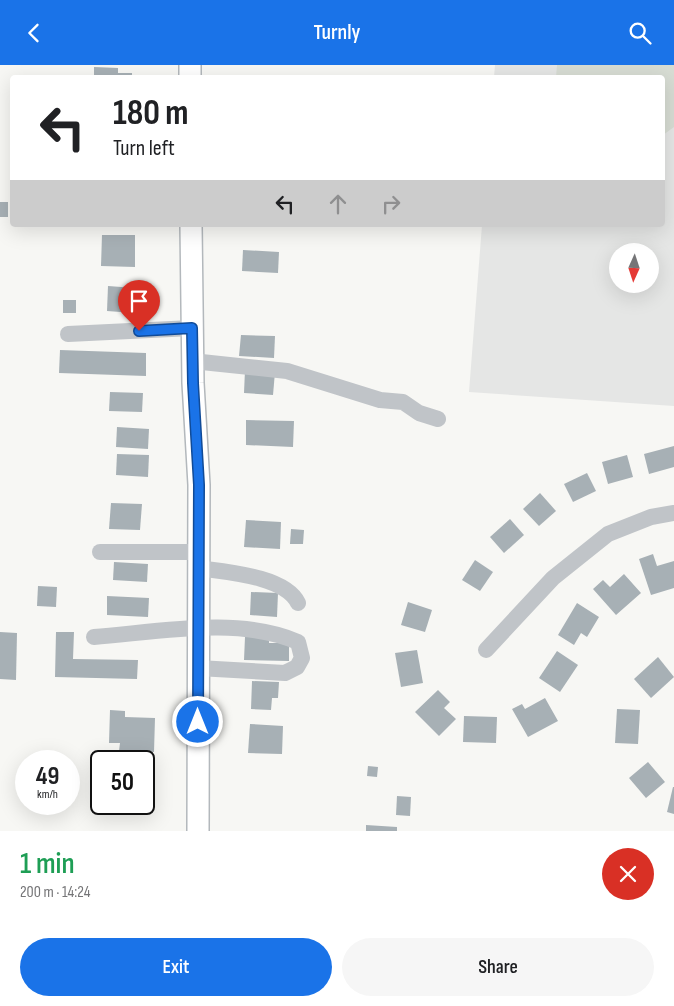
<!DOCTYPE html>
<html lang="en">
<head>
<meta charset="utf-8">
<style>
	:root { --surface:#fff; --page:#f6f6f6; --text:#202124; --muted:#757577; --accent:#1a73e8 }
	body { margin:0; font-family:"Sofia Sans Condensed",sans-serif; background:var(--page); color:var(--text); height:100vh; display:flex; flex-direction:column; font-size:19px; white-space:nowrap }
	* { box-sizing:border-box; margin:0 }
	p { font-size:16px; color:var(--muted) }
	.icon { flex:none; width:28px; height:28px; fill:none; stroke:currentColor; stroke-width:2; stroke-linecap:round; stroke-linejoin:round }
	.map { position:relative; height:766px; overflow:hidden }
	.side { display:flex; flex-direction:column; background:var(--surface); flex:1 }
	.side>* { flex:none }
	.banner { position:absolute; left:10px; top:10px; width:655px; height:152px; border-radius:5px; box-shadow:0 5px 20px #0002; background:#fff; color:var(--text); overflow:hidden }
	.needle { width:32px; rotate:183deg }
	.controls { position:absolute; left:609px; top:178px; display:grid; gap:10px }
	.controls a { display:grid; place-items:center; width:50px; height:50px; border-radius:50%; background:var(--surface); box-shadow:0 5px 20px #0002; font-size:25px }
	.speed { position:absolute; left:15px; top:685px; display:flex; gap:10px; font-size:25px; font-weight:700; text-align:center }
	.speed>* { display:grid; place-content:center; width:65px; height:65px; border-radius:50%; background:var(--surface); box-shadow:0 5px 20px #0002; line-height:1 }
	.speed small { font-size:12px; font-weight:400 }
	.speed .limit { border:2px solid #111; border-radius:8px; background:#fff; color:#111 }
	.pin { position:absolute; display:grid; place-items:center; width:42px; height:42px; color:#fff; margin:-51px -21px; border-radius:50% 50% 50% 0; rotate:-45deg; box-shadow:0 0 5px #0007 }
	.pin .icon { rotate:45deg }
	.me { position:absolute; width:55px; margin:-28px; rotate:0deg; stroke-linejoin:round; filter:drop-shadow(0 0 4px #0008) }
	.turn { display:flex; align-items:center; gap:18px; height:105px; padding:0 20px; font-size:22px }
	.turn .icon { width:65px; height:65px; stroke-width:2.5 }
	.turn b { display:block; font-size:35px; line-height:42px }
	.lanes { display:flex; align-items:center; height:48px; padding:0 20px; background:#0003; justify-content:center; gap:25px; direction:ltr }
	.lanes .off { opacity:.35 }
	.round { display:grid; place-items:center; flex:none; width:52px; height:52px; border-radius:26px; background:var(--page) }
	.summary { display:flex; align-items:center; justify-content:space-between; height:85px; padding:0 20px }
	h1 { font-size:30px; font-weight:600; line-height:38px; color:#1e9e55 }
	.cta { display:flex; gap:10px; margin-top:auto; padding:10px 20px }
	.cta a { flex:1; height:58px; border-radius:30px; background:var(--accent); color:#fff; font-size:20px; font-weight:600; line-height:58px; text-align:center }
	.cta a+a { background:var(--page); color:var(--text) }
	header { display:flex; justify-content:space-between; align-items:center; height:65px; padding:0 20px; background:var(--accent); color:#fff; font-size:22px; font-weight:600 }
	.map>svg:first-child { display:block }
	.built { fill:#e5e6e5; fill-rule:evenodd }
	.green { fill:#d7dcd3 }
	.building { fill:#a7b0b5 }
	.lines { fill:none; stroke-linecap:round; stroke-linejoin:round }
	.major-casing { stroke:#b3b8bc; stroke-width:24 }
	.minor { stroke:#c0c4c8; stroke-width:16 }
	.major { stroke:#fff; stroke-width:21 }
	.route-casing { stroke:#114b97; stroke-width:12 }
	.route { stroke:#1a73e8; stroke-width:9 }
</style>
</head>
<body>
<header><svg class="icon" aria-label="back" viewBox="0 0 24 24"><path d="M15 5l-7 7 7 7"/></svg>Turnly<svg class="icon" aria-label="search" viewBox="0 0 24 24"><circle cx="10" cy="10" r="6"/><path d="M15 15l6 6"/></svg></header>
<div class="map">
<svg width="674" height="766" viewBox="0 0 674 766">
	<rect width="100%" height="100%" fill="#f7f7f4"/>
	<path class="built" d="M495,0H674V341L469,327L482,160H662V12H494ZM618,186H650V219H618Z"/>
	<path class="green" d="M557,0H674V62L663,70L662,12H556Z"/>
	<g class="building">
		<path d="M94,2L118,3V8H132V12H94Z"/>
		<rect x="0" y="137" width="8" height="15"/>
		<path d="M102,170H135V202L101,201Z"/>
		<path d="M243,185L279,187L278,208L242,206Z"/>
		<path d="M108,221L135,223L134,248L107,246Z"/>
		<rect x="63" y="235" width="13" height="13"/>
		<path d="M241,270L275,271L274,293L239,291Z"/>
		<path d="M60,285L146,288V311L59,308Z"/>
		<path d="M245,305L275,307L273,330L244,328Z"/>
		<path d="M110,327L143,328L142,347L109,346Z"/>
		<path d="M246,355L294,356L293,382L246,380Z"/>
		<path d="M117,362L149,364L148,384L116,382Z"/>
		<path d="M674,381V402L649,409L644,389Z"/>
		<path d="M117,389L149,390L148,412L116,410Z"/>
		<path d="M627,390L633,412L608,419L602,397Z"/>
		<path d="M587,408L596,426L573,437L564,419Z"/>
		<path d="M540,428L556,446L539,461L523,444Z"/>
		<path d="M111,438L142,439L140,465L109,464Z"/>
		<path d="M510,454L524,470L504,488L490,472Z"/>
		<path d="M246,455L281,457L280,484L244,482Z"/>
		<path d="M291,464L304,465L303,479H290Z"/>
		<path d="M653,489L657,501L674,496V523L651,530L639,494Z"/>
		<path d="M475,495L493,507L480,526L462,515Z"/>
		<path d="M114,497L148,499L147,517L113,515Z"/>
		<path d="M624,509L641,528L616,550L593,524L603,515L610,522Z"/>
		<path d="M38,521L57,522L56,542L37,541Z"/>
		<path d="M251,527L278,528L277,552L250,550Z"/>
		<path d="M107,531L149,533L148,552L107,550Z"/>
		<path d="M408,537L432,545L425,567L401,560Z"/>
		<path d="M577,538L599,552L587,572L581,568L574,580L558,570Z"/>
		<path d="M0,567L17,568L16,615L0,614Z"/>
		<path d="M56,567H74L73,594L138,595L137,614L55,612Z"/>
		<path d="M245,572H269V578H289V596L244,595Z"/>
		<path d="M417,585L423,618L401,622L395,588Z"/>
		<path d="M557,586L578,600L560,627L539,613Z"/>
		<path d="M658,592L674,612L651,633L634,614Z"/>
		<path d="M252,616L279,617L278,633H272L271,645L251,644Z"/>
		<path d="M438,625L450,637L444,643L456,654L439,671L415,647Z"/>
		<path d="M545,633L558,656L528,672L512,644L522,639L525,644Z"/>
		<path d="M617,644L640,645L638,679L615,678Z"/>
		<path d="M110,645L125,646V652L155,653L154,687L119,686L120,678H109Z"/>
		<path d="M464,651L497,652L496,678L463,677Z"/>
		<path d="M250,659L283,661L282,689L248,688Z"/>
		<path d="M648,697L665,717L646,733L629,713Z"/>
		<path d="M368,701L378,702L377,712L367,711Z"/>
		<path d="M673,722H674V749L667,747Z"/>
		<path d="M397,731L411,732L410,751L396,750Z"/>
		<path d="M366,760L397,762V766H366Z"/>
	</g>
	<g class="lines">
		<g class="major-casing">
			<g id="major">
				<path d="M190,0V12"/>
				<path d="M191,160L193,318L199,420L198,766"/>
			</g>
		</g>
		<g class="minor">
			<path d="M68,269L192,263"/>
			<path d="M192,296L287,306L380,335L403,337L419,348L438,354"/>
			<path d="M100,487H199"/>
			<path d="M198,503C226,507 285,511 298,538"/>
			<path d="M94,572C158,567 239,551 298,577L302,593L297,602L285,608L198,603"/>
			<path d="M486,585L553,513L608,469L651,452L674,448"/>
		</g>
		<use href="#major" class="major"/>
	</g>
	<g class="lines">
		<g class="route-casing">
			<path id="route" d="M139,266L192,263L193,318L199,420L198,657"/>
		</g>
		<use href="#route" class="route"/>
	</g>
</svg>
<div class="controls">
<a><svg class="needle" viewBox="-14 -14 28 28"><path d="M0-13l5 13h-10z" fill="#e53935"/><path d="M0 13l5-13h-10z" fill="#757577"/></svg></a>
</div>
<div class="speed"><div>49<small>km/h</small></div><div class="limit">50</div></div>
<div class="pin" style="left:139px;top:266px;background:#d93025"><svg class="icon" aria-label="arrive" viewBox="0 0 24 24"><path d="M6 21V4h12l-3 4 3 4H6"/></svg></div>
<svg class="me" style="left:198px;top:657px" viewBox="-20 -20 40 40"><circle r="17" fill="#1a73e8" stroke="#fff" stroke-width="3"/><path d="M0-11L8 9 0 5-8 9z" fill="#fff"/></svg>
<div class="banner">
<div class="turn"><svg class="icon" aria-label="left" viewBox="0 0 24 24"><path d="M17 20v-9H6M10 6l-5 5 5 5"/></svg><div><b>180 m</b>Turn left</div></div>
<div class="lanes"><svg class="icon" aria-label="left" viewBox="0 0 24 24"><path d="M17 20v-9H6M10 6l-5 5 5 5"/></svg><svg class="icon off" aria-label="ahead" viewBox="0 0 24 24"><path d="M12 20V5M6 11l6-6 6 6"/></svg><svg class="icon off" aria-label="right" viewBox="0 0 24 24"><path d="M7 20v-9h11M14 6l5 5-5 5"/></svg></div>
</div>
</div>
<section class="side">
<div class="summary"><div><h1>1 min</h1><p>200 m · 14:24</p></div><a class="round" style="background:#d93025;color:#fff"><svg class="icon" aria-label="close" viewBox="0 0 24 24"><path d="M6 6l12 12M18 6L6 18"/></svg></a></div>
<div class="cta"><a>Exit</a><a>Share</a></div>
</section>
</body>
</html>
